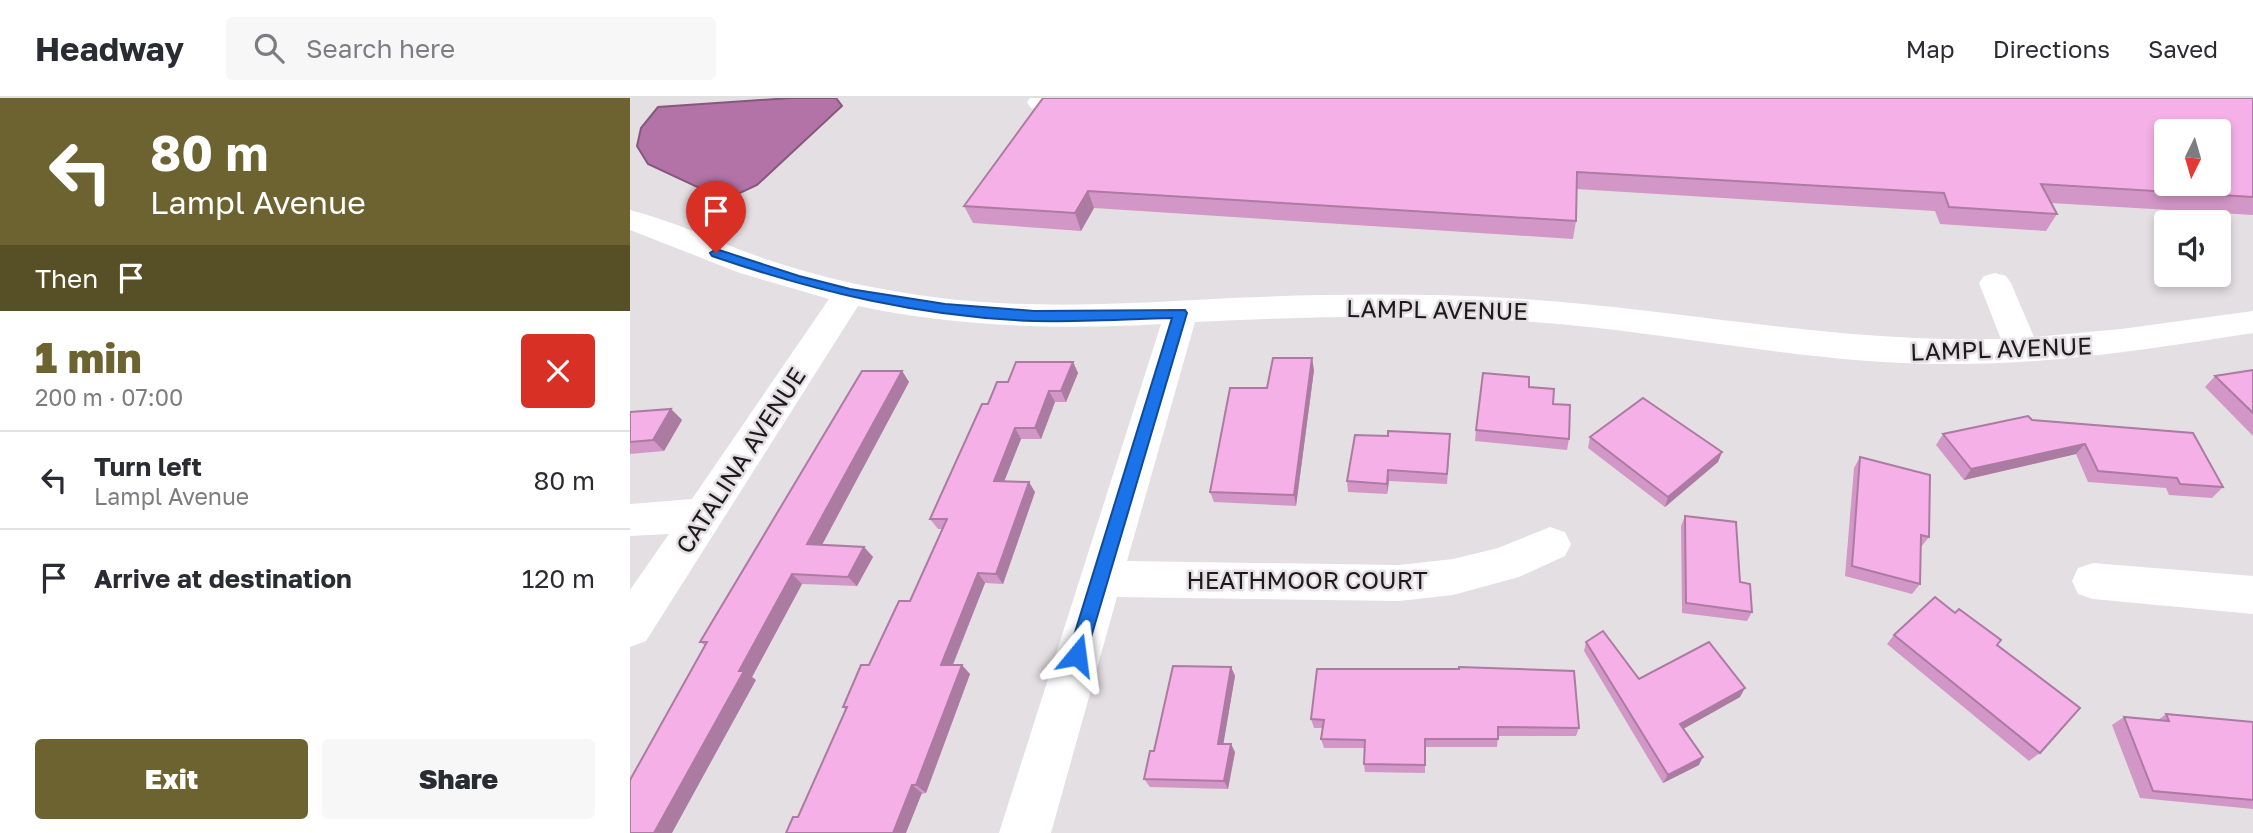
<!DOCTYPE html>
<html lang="en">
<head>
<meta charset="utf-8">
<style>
	:root { --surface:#fff; --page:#f7f7f7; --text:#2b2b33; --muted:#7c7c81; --line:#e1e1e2; --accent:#6d6330 }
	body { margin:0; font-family:"Golos Text",sans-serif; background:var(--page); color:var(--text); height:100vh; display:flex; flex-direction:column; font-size:26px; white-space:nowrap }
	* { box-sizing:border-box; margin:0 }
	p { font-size:23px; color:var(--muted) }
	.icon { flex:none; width:38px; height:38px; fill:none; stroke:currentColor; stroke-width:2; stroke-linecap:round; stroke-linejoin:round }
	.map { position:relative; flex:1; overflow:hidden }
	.panel { display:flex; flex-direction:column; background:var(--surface); width:630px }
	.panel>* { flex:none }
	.top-card { background:#6d6330; color:#fff; overflow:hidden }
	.needle { width:46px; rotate:185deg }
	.fabs { position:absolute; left:1524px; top:21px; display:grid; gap:14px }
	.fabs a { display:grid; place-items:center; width:77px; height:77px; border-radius:7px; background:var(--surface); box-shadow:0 4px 10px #0003; font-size:35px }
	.pin { position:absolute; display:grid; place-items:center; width:60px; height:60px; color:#fff; margin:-72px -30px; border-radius:50% 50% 50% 0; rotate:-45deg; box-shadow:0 0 7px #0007 }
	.pin .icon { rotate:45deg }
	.me { position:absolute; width:77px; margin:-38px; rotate:16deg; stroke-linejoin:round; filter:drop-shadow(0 0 5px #0008) }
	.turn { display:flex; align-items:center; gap:24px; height:147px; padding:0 35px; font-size:32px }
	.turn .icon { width:91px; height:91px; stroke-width:2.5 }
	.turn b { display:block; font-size:49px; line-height:60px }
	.then { display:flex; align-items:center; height:66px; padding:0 35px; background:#0003; gap:14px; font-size:26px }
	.round { display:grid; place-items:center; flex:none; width:74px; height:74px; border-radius:7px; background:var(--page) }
	.summary { display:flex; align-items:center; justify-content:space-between; height:119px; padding:0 35px }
	h1 { font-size:42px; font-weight:800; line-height:52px; color:var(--accent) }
	.action { display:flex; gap:14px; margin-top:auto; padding:14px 35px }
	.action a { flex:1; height:80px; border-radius:7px; background:var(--accent); color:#fff; font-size:28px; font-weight:800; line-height:80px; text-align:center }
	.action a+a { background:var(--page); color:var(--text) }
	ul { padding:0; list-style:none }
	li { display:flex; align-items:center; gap:21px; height:98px; padding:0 35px; border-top:2px solid var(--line) }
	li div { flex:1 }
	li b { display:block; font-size:26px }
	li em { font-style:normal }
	header { display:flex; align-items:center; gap:42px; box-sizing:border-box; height:98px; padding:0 35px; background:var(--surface); border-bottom:2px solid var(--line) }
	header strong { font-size:33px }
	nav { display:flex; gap:38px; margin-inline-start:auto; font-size:24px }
	.search { width:490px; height:63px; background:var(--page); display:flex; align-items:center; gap:18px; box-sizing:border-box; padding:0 24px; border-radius:7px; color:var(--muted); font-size:26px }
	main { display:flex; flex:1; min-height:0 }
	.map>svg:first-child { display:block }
	.water { fill:#b373a7; stroke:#86587d; stroke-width:2 }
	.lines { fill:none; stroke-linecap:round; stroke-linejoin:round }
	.minor { fill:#fff; fill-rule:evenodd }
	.wall { fill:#d397c7 }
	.shaded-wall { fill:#ac7ba2 }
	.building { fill:#f5b0e7; stroke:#ac7ba2; stroke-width:2; fill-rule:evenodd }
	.route { fill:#1a73e8; stroke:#114b97; stroke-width:2 }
	.labels { text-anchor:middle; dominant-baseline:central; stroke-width:5; stroke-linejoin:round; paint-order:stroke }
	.street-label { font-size:24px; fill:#1c1a1b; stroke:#e4dfe3 }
</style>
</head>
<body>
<header>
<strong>Headway</strong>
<div class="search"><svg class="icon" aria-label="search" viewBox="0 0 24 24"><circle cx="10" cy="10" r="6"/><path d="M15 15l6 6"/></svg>Search here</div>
<nav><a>Map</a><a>Directions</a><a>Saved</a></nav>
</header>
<main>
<section class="panel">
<div class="top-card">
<div class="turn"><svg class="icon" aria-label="left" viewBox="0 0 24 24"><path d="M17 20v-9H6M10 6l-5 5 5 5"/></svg><div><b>80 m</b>Lampl Avenue</div></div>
<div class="then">Then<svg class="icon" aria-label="arrive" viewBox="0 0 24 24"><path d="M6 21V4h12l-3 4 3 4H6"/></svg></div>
</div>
<div class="summary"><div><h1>1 min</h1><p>200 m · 07:00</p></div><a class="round" style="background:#d93025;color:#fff"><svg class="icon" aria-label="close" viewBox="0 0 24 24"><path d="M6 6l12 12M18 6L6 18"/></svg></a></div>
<ul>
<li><svg class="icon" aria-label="left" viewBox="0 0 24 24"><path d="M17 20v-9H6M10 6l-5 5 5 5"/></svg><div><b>Turn left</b><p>Lampl Avenue</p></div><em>80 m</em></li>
<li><svg class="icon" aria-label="arrive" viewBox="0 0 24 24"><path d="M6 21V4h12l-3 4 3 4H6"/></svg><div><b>Arrive at destination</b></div><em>120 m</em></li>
</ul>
<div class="action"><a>Exit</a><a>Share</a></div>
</section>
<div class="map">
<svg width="1623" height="735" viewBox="0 0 1623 735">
	<rect width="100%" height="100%" fill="#e4dfe3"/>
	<path class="water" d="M161,0H206L212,8L127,87L95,102L18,66L7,48L11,30L28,9Z"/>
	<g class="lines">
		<g class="minor">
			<path d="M400,0H426L419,10L410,12L401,10L397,4Z"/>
			<path d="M0,112C44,123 87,144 130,159C189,180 249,192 311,200C408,212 504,205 601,200C693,196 786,195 878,200C1040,209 1196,244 1359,241H1371L1349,185L1354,178L1365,175L1376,178L1381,185L1404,239L1491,231L1623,213V235C1521,251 1419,267 1315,266C1189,266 1064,239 939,227C814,215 689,218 565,224L497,463L769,467L823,461L868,450L920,429L935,434L941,446L935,458L889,479L823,497L769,503L487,499L421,735H369L531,226C429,232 328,229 228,208L16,543L0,549V492L39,436L0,438V406L62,401L199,201L110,175L0,132Z"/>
			<path d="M1463,465L1623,478V516L1463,501L1448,496L1442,483L1448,470Z"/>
		</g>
	</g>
	<g class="wall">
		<path d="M413,0H1623V117L1421,105L1427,116L1416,133L1310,126L1305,113L946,91V123L943,141L464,110L451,133L343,125L334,108Z"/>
		<path d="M443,264L448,275L436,304H425L411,341H391L374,383L405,394L373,486L355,485L323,567L340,576L296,695L168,719L216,612L213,609L280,503L313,431H308L300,421L358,306L378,284Z"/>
		<path d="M684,272L666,408L584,404L580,394Z"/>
		<path d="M1623,272V338L1575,289L1585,278Z"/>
		<path d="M272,273L279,284L192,447L234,449L243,459L227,488L172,486L122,579L126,582L70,544Z"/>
		<path d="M899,289L939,341L937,352L845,343L846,332Z"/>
		<path d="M41,311L52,322L34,353L0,356V314Z"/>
		<path d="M1402,322L1593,389L1582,400L1539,397L1536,390L1458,384L1446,356L1334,382L1306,347L1313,336Z"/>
		<path d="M960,339L1092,354L1088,364L1035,409L958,350Z"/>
		<path d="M820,347L817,386L759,383L757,396L718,394L717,383Z"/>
		<path d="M1230,359L1299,439L1291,449L1290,486L1282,496L1215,478L1224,370Z"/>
		<path d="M1055,418L1110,484L1122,514L1117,523L1052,515L1051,428Z"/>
		<path d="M1264,537L1367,547L1410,655L1399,663L1257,546Z"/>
		<path d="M956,544L1009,581L1110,599L1053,631L1069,667L1033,685L954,553Z"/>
		<path d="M601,569L605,578L593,646L605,654L598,691L520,689L514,681L524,653Z"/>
		<path d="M1536,616L1623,624V711L1510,700L1482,627L1494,619L1528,622Z"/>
		<path d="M681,621L949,630L946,638H868L867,649H795V675L735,674L734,666L735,650H694L691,641L693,630H684Z"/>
	</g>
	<g class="shaded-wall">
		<path d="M458,93L464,110L451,133L445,115Z"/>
		<path d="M682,260L684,272L666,408L664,397Z"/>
		<path d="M443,264L448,275L436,304L431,293Z"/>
		<path d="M272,273L279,284L187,456L177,446Z"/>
		<path d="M419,293L425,304L411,341L405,330Z"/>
		<path d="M41,311L52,322L34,353L23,342Z"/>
		<path d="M385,330L391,341L370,394L364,383Z"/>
		<path d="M1455,346L1446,356L1334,382L1341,371Z"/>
		<path d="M1092,354L1088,364L1035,409L1038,399Z"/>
		<path d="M758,372L759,383L757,396V386Z"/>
		<path d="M399,384L405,394L373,486L366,476Z"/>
		<path d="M234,449L243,459L227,488L218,479Z"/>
		<path d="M348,475L355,485L319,576L311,567Z"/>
		<path d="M162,476L172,486L122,579L126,582L42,735H24L109,573Z"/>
		<path d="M332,567L340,576L296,695L286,687Z"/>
		<path d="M601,569L605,578L592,654L588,646Z"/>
		<path d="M1115,590L1110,599L1046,635L1050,626Z"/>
		<path d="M601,646L605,654L598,691L594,683Z"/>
		<path d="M1073,659L1069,667L1033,685L1038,677Z"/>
		<path d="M282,687L292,695L276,735H263Z"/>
	</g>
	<g class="building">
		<path d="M413,0H1623V99L1411,86L1427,116L1319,109L1314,95L947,74L946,123L458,93L445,115L334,108ZM1536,33H1589V86H1536Z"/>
		<path d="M643,260H682L664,397L580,394L600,290H637Z"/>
		<path d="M386,264H443L431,293H419L405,330H385L364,383L399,384L366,476L348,475L311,567H332L286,687H282L263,735H156L163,719H168L217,609H213L231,567H239L269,503H280L317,421H300L352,306H358L367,284H378Z"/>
		<path d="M1623,272V315L1585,278Z"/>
		<path d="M232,273H272L177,446L234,449L218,479L162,476L109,573H114L24,735H0V682L77,544H70Z"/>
		<path d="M853,275L899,279V289L924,291L923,306L940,307L939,341L846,332Z"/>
		<path d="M1013,300L1092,354L1038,399L960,339Z"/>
		<path d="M41,311L23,342L0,344V314Z"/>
		<path d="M1398,318L1402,322L1563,335L1593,389L1550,386L1547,380L1468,373L1455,346L1341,371L1313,336Z"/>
		<path d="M758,333L820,336L817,376L758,372L757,386L717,383L725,337L758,338Z"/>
		<path d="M1230,359L1300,377L1299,439L1291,437L1290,486L1222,468Z"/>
		<path d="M1055,418L1106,424L1110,484L1120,486L1122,514L1056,505Z"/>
		<path d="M1305,499L1325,515L1329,511L1371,542L1367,547L1450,610L1410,655L1264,537Z"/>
		<path d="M973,533L1009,581L1079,544L1115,590L1050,626L1073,659L1038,677L956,544Z"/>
		<path d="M543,568L601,569L588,646H601L594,683L514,681L520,653H524Z"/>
		<path d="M829,569L944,573L949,630L868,629V641H795V667L734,666L735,642L691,641L694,622L681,621L687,571H829Z"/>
		<path d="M1536,616L1623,624V702L1523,693L1494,619L1539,623Z"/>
	</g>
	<path class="route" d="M86,151L169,178L220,191L315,206L404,213L555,212L557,215L454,563L447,565L440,563L438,557L542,220C496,221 450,224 404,223C292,219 187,194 82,158L80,155Z"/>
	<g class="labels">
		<g class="street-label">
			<text transform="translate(807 211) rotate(1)">LAMPL AVENUE</text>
			<text transform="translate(1371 250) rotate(-2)">LAMPL AVENUE</text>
			<text transform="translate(110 362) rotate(-57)">CATALINA AVENUE</text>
			<text x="677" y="481">HEATHMOOR COURT</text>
		</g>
	</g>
</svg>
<div class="fabs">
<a><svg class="needle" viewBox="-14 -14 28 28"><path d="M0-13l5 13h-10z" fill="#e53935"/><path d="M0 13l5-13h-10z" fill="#7c7c81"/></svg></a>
<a><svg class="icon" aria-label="sound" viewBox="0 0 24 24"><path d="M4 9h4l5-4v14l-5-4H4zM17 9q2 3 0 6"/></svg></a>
</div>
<div class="pin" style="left:86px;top:155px;background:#d93025"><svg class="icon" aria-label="arrive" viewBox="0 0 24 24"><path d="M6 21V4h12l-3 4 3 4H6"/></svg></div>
<svg class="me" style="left:447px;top:557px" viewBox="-20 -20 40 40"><path d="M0-17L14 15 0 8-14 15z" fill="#1a73e8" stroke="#fff" stroke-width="4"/></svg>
</div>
</main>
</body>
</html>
